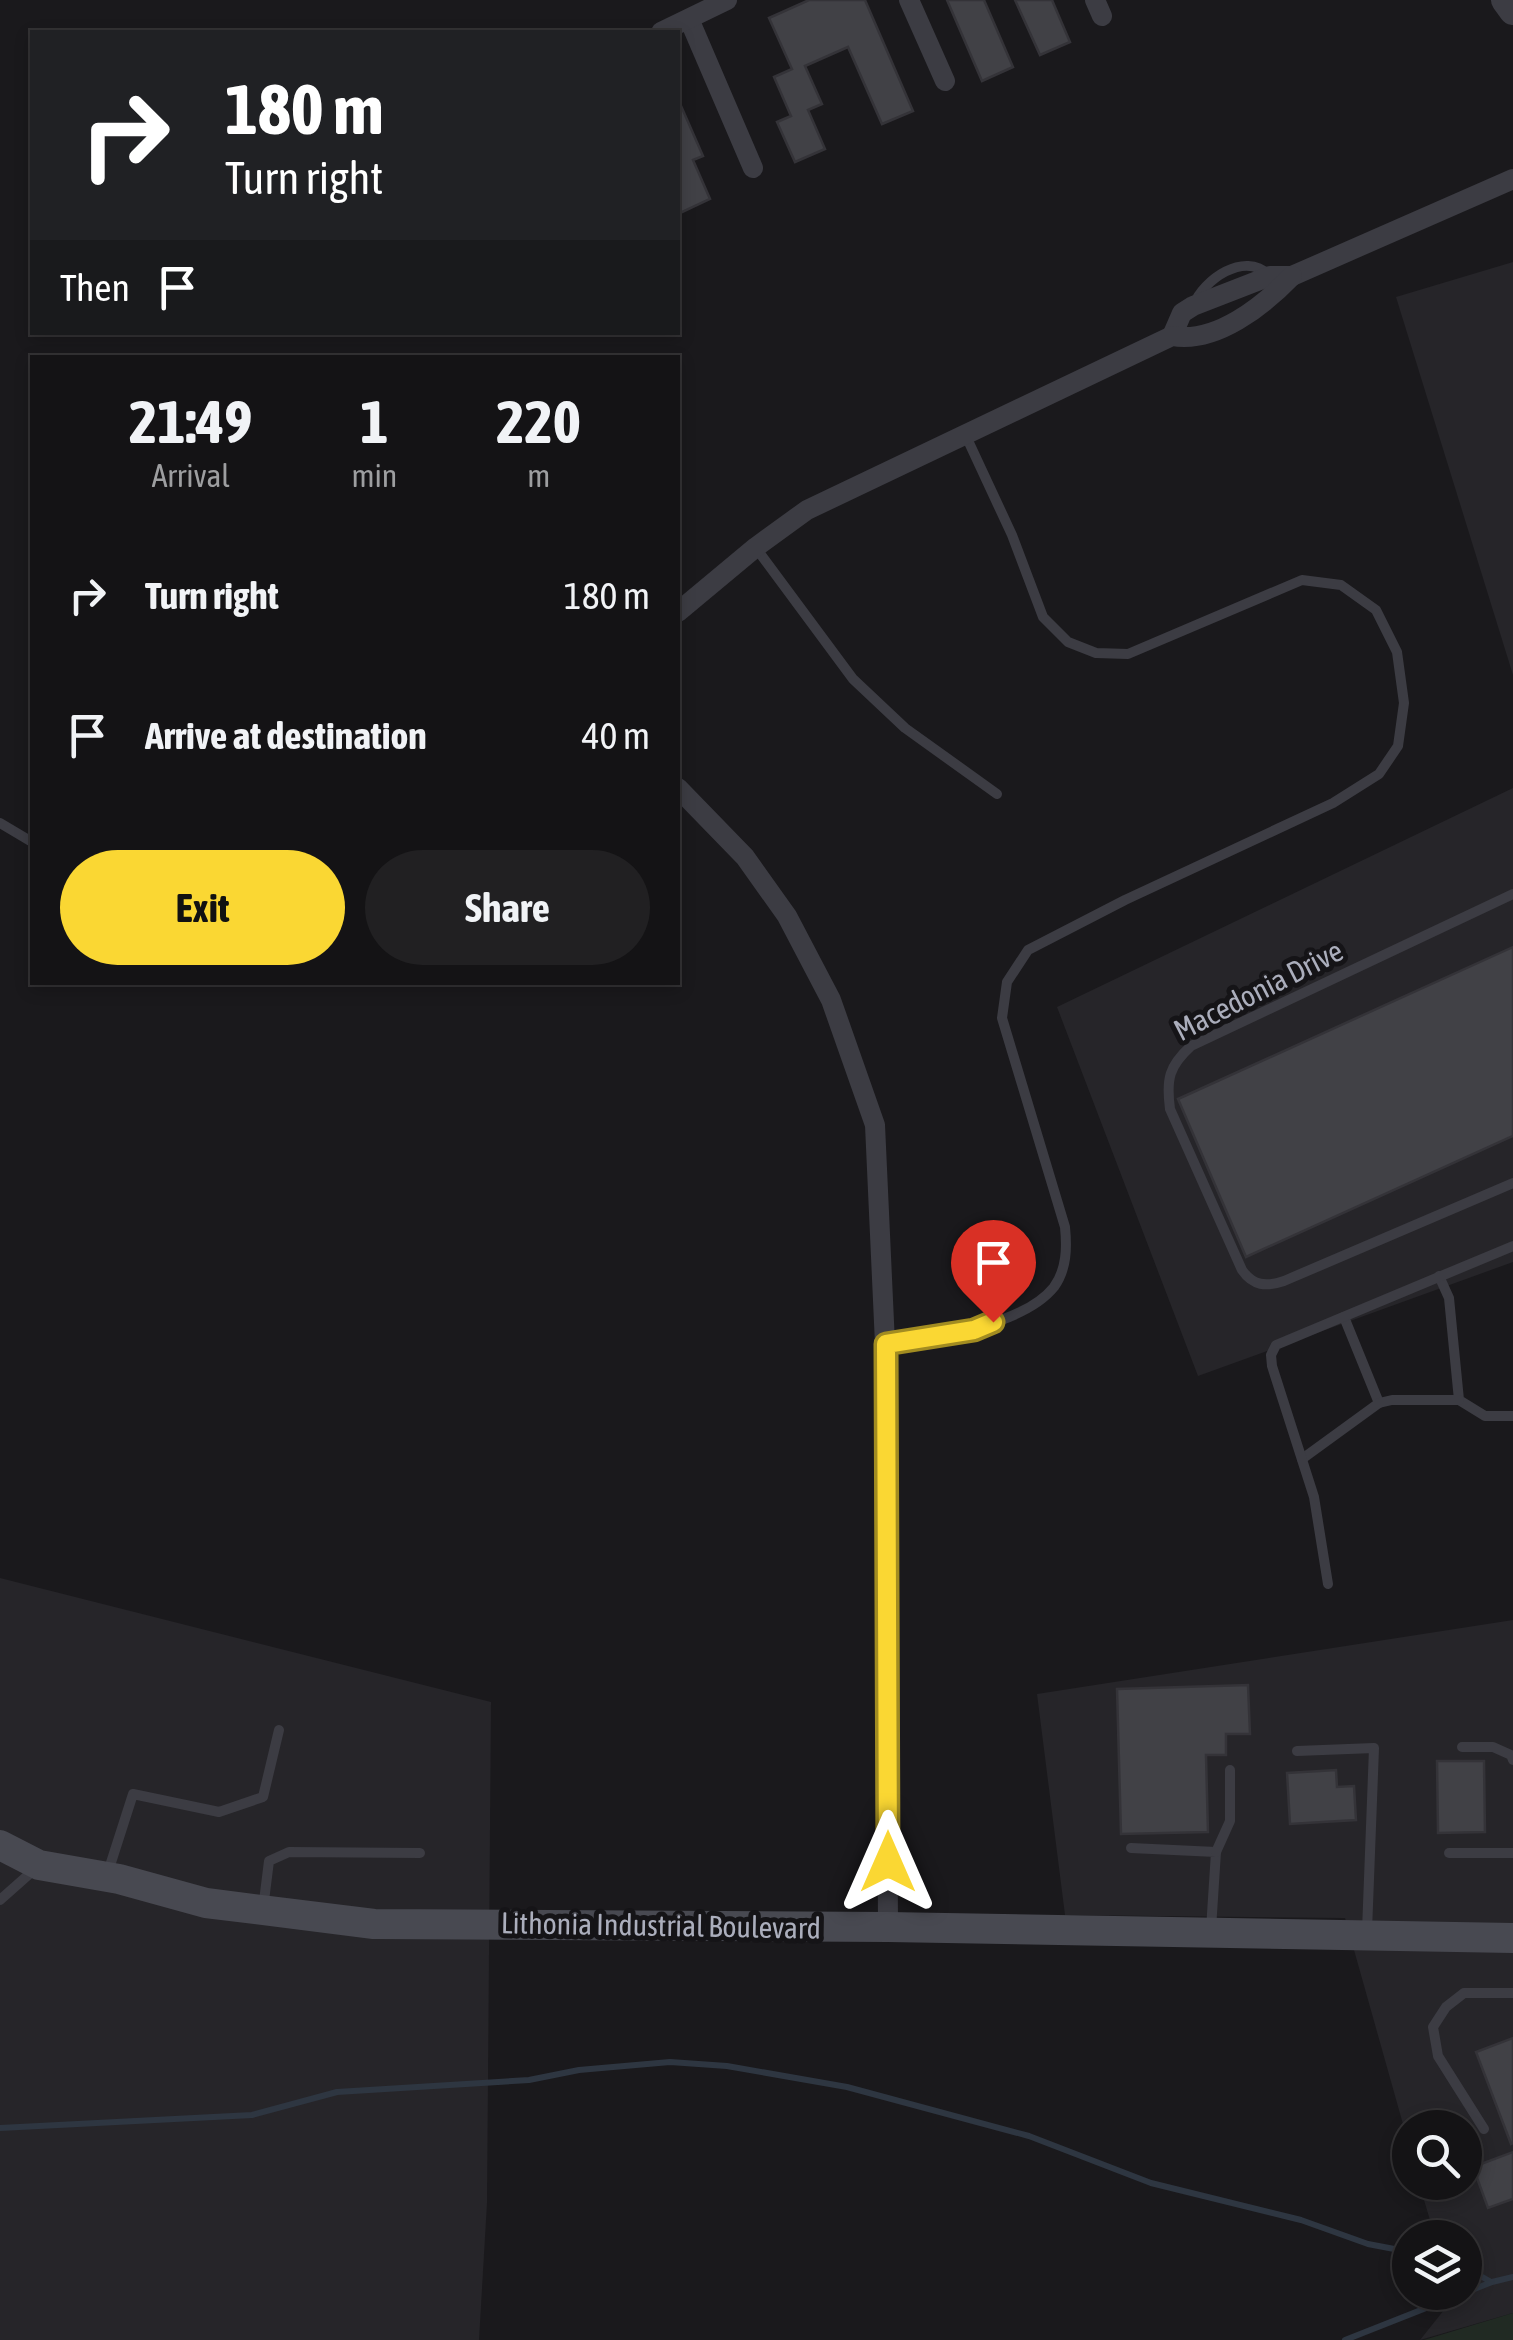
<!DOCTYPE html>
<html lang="en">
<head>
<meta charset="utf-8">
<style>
	:root { --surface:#141315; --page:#212022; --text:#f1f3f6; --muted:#9d9ea0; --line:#333234; --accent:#fad733 }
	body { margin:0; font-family:"Asap Condensed",sans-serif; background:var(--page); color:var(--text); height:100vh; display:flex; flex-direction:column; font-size:38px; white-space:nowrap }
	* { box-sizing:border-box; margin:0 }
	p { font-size:32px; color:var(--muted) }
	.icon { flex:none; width:55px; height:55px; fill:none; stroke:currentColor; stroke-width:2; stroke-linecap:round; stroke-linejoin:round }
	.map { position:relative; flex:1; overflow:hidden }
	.sheet { position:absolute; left:30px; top:355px; width:650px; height:630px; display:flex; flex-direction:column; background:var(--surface); border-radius:0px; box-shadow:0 5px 15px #0003,0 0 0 2px var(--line) }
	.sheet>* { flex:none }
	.hud { position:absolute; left:30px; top:30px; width:650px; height:305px; border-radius:0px; box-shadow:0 5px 15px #0003,0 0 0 2px var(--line); background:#202124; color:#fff; overflow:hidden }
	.tools { position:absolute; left:1392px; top:2110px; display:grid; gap:20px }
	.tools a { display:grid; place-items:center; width:90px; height:90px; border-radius:50%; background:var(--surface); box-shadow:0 5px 15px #0003,0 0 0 2px var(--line); font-size:50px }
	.pin { position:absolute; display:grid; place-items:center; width:85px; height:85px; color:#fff; margin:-102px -42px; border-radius:50% 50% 50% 0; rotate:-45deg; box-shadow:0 0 10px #0007 }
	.pin .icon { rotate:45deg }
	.me { position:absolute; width:110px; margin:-55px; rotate:0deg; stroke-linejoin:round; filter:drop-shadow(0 0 8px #0008) }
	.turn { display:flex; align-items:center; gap:35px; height:210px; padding:0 30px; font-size:45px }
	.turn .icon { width:130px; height:130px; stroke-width:2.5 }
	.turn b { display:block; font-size:70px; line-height:85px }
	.then { display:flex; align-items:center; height:95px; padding:0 30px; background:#0003; gap:20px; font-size:38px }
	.eta { display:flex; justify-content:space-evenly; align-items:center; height:170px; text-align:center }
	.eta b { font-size:60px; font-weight:700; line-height:70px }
	.action { display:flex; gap:20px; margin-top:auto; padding:20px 30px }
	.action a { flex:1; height:115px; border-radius:60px; background:var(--accent); color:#111; font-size:40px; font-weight:700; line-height:115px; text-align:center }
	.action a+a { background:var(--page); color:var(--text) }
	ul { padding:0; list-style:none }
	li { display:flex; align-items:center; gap:30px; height:140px; padding:0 30px }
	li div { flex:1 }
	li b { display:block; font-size:38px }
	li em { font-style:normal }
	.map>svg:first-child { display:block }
	.built { fill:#262529 }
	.green { fill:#212a23 }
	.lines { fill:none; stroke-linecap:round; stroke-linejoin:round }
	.stream { stroke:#2e3641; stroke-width:6 }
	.building { fill:#414146; stroke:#343338; stroke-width:2.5 }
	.service { stroke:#3c3c43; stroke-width:10 }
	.minor { stroke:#3c3c43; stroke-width:20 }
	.tertiary { stroke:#3c3c43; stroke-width:28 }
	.secondary { stroke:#484951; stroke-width:30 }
	.route-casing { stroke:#a28c21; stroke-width:25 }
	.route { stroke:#fad733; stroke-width:18 }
	.labels { text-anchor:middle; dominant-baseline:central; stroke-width:10; stroke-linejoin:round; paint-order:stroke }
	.street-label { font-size:30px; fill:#abaebc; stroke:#151417 }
</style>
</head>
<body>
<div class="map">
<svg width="1513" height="2340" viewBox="0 0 1513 2340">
	<rect width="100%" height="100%" fill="#1a191c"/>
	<g class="built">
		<path d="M1513,262V675L1396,297Z"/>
		<path d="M1513,788V1262L1198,1376L1057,1007Z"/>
		<path d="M0,1578L491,1702L487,2203L479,2340H0Z"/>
		<path d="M1513,1620V2313L1420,2340L1452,2300L1450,2293L1465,2292V2238L1435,2237L1419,2183L1465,2182V2128H1410V2149L1345,1918L1065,1915L1037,1694Z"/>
	</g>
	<path class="green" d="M1513,2313V2340H1424Z"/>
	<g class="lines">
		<g class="stream">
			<path d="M0,2128L252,2115L337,2092L529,2080L579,2070L670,2062L727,2066L847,2087L1029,2136L1151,2183L1301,2220L1368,2244L1410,2252"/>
			<path d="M1465,2267L1491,2282"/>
			<path d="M1345,2340L1492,2282L1513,2277"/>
		</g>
	</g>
	<g class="building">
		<path d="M809,0H865L913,111L882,124L848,47L805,66L822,104L808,110L825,149L795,162L777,122L791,116L774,77L792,69L769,18Z"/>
		<path d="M947,0H984L1013,67L982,81Z"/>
		<path d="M1015,0H1052L1070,42L1040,55Z"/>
		<path d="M678,99L703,156L693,160L710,199L678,214Z"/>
		<path d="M1513,947V1136L1246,1257L1178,1099Z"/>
		<path d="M1248,1685L1250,1734H1226V1755H1206L1208,1832L1121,1834L1117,1689Z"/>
		<path d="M1437,1761H1484L1485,1832L1438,1833Z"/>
		<path d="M1336,1770L1337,1787L1354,1786L1356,1820L1290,1824L1287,1773Z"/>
		<path d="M1513,2038V2143L1511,2144L1476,2052Z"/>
		<path d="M1513,2152V2199L1488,2208L1473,2167Z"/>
	</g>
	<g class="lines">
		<g class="service">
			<path d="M1193,306C1204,279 1244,251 1269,275"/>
			<path d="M756,548L853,679L905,728L997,794"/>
			<path d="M0,823L32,842"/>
			<path d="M1513,894L1191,1046C1169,1066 1166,1079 1170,1109L1242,1270C1253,1286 1266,1287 1284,1281L1513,1183"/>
			<path d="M1439,1276L1449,1298L1459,1400L1485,1416H1513"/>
			<path d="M1344,1317L1379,1403"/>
			<path d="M885,1344C933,1337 1022,1327 1054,1287C1067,1269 1067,1247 1065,1227L1002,1018L1007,982L1028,950L1125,900L1333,803L1379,774L1398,746L1404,703L1397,652L1376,610L1341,585L1302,580L1128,654L1096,653L1068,642L1043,617L1012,535L965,434"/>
			<path d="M1302,1459L1379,1403L1392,1400H1459"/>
			<path d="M1328,1584L1314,1497L1272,1366L1271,1355L1276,1345L1513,1246"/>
			<path d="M1462,1747H1493L1511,1755L1513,1760"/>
			<path d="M1297,1751L1374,1748L1367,1931"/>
			<path d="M1131,1848L1216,1852L1211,1929"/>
			<path d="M1216,1852L1230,1821V1770"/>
			<path d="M1449,1853H1513"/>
			<path d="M107,1875L133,1794L219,1812L263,1797L279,1730"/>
			<path d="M0,1900L35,1869"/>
			<path d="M263,1909L269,1861L289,1852L420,1853"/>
			<path d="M1484,2129L1438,2056L1433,2027L1446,2007L1464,1993H1513"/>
		</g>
		<g class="minor">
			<path d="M909,0L945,81"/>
			<path d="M1095,0L1102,16"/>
			<path d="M689,19L753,168"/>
			<path d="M661,32L727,0"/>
			<path d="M1172,336L1182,313L1193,306L1270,276H1292L1513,179"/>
			<path d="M678,612L756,547L807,510L1172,336C1216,344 1263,306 1292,276"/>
			<path d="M678,788L745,857L787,916L831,1000L875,1125L885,1344L888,1927"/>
		</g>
		<path class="tertiary" d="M1505,0L1513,11"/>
		<path class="secondary" d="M0,1845L39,1865L119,1879L206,1903L374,1924L888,1927L1513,1938"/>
	</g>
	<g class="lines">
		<g class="route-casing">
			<path id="route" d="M888,1862L886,1344L974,1330L993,1322"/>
		</g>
		<use href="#route" class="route"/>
	</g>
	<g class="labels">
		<g class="street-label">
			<text transform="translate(1258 990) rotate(-27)">Macedonia Drive</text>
			<text transform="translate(661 1925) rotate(1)">Lithonia Industrial Boulevard</text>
		</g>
	</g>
</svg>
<div class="tools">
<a><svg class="icon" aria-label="search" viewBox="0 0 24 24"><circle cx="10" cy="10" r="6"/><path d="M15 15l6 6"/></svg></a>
<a><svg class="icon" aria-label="layers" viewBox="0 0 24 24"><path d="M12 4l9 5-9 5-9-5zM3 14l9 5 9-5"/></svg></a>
</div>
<div class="pin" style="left:993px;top:1322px;background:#d93025"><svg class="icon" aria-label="arrive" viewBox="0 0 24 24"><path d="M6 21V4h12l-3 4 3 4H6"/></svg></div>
<svg class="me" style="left:888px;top:1862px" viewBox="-20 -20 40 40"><path d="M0-17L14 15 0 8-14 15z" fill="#fad733" stroke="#fff" stroke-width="4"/></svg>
<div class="hud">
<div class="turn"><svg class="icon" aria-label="right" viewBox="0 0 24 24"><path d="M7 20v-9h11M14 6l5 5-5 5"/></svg><div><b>180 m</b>Turn right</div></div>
<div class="then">Then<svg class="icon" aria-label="arrive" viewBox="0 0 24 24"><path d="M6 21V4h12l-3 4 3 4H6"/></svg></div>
</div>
<section class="sheet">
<div class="eta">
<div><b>21:49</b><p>Arrival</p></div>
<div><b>1</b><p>min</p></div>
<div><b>220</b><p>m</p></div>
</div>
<ul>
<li><svg class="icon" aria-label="right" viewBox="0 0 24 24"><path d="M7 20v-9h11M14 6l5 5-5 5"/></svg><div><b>Turn right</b></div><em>180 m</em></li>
<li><svg class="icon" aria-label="arrive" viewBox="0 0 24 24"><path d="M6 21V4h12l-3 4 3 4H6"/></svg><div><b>Arrive at destination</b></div><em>40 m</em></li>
</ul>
<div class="action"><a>Exit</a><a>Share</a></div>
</section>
</div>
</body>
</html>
